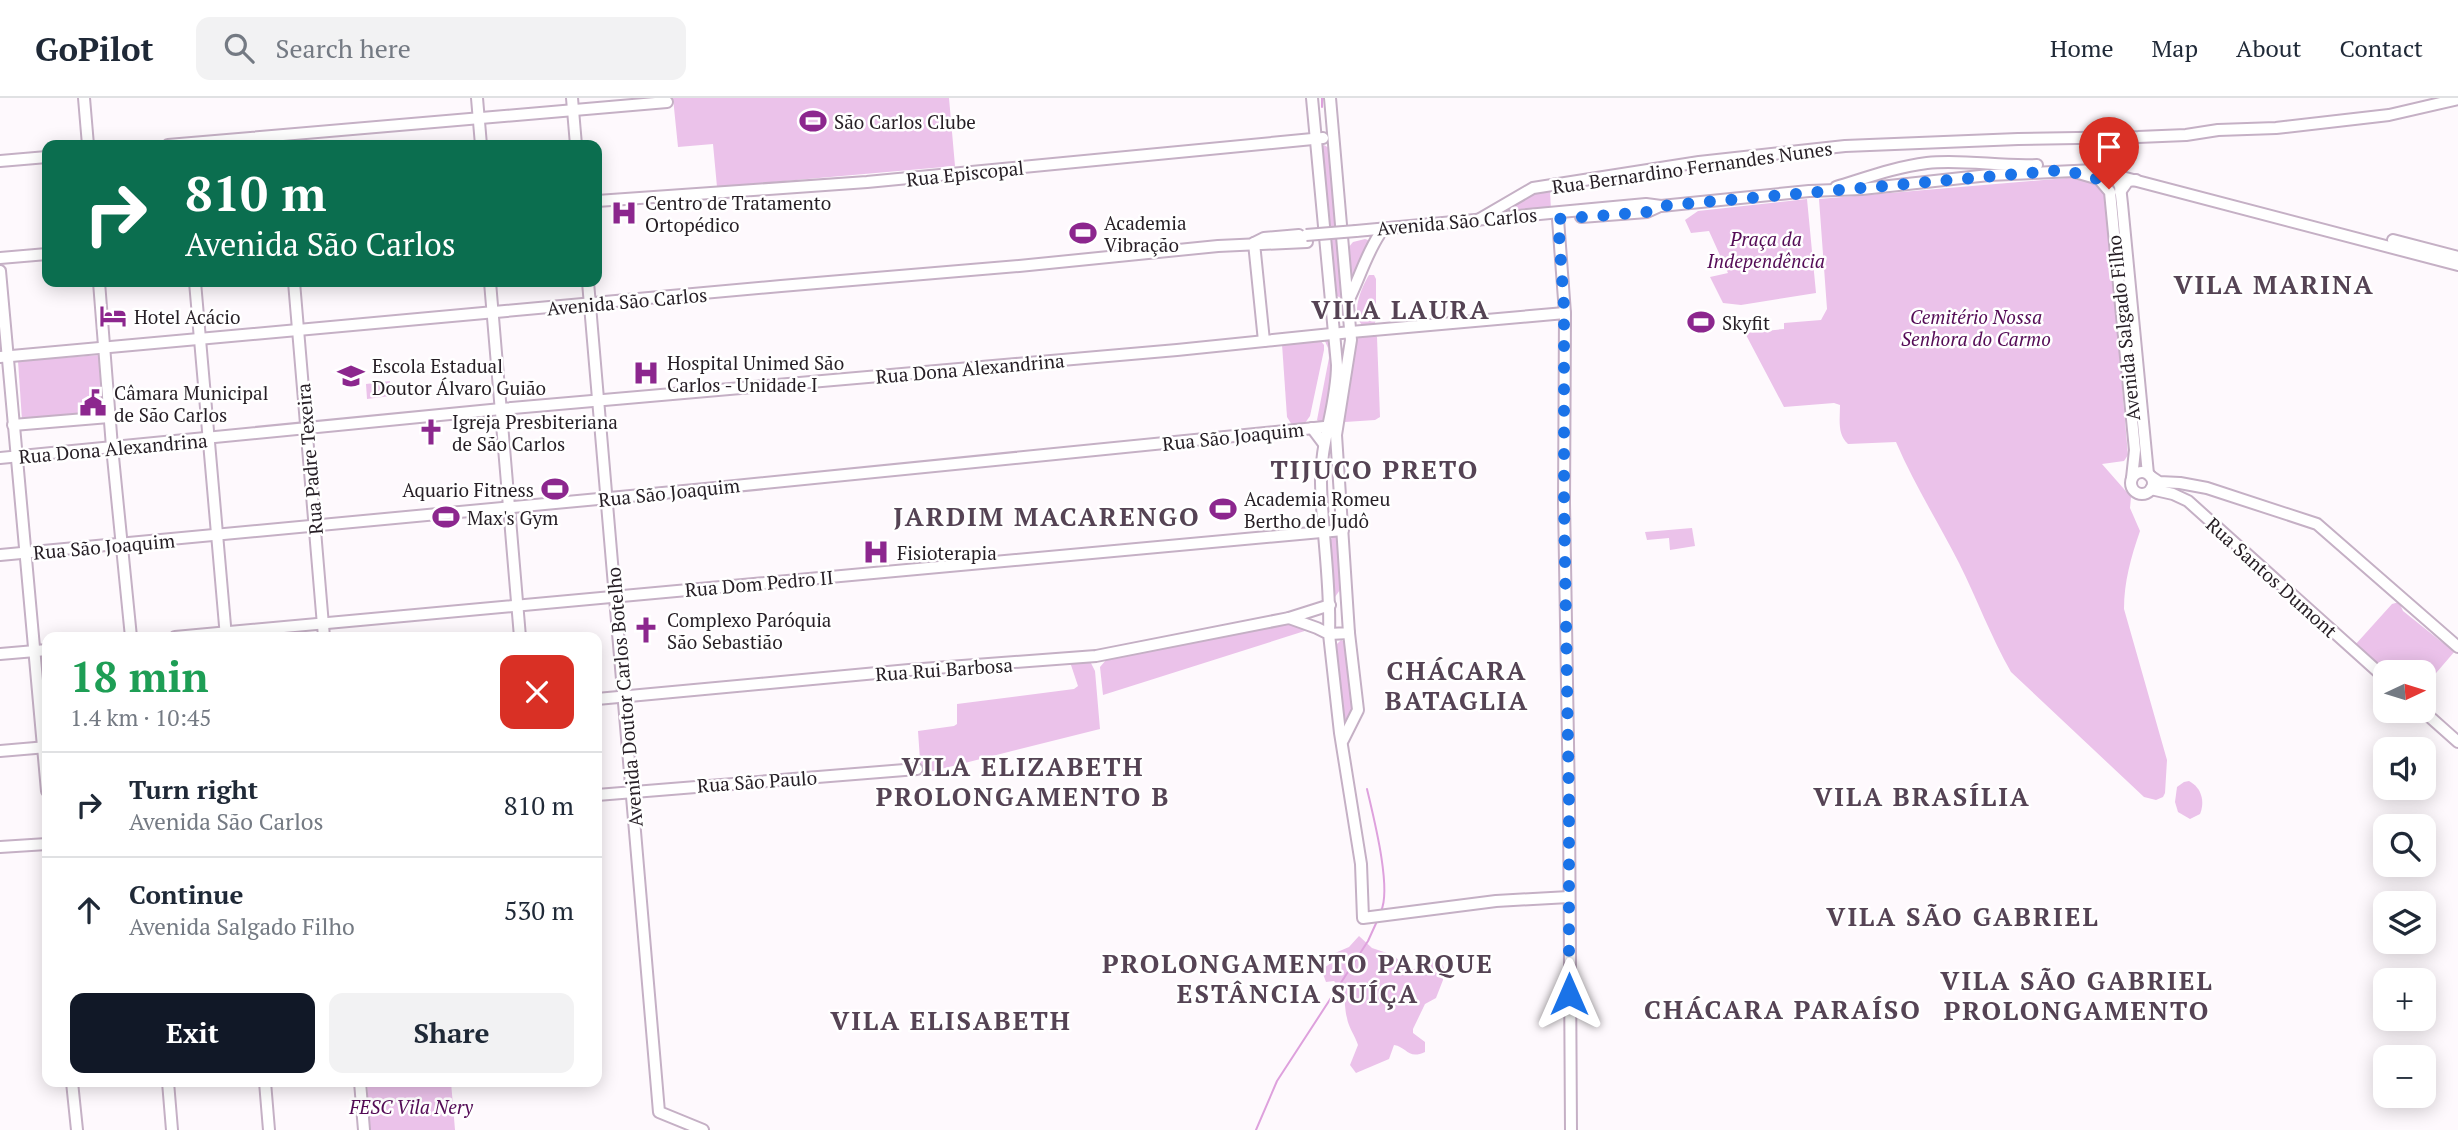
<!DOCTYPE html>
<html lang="en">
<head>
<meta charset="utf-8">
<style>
	:root { --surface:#fff; --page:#f2f2f3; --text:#1f2937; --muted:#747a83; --line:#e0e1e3; --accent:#111827 }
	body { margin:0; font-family:"PT Serif",serif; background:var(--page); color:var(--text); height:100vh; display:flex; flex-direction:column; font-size:26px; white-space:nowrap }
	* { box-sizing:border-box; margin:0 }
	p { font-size:23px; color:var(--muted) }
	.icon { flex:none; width:38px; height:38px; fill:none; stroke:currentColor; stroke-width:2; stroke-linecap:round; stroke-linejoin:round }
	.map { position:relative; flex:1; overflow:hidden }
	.side { position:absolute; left:42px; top:534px; width:560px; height:455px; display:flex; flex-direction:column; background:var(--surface); border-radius:14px; box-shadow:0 4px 18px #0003 }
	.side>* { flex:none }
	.hud { position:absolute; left:42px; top:42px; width:560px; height:147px; border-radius:14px; box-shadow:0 4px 18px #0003; background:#0b6e4f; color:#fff; overflow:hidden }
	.needle { width:46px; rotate:86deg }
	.controls { position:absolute; left:2373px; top:562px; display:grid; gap:14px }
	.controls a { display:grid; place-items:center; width:63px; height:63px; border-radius:14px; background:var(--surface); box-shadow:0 4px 18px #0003; font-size:35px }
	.pin { position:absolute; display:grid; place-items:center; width:60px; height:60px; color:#fff; margin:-72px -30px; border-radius:50% 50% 50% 0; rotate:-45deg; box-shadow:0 0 7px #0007 }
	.pin .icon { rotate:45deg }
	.me { position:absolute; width:77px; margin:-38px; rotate:0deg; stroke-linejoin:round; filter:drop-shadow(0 0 5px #0008) }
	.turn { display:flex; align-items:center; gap:24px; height:147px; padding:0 28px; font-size:32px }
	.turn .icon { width:91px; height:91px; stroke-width:2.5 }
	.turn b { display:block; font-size:49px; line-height:60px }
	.round { display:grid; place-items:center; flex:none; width:74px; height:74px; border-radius:14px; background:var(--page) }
	.head { display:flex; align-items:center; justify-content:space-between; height:119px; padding:0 28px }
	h1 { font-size:42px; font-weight:700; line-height:52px; color:#1e9e55 }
	.cta { display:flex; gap:14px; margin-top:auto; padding:14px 28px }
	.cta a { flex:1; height:80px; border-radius:14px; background:var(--accent); color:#fff; font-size:28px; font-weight:700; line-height:80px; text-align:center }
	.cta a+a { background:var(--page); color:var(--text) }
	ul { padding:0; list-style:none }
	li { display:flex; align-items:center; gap:21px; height:105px; padding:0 28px; border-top:2px solid var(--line) }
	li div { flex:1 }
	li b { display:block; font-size:26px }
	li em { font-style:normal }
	header { display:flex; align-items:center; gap:42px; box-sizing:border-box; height:98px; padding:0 35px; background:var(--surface); border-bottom:2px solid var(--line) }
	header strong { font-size:33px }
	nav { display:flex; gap:38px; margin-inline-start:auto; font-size:24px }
	.search { width:490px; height:63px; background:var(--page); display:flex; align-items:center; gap:18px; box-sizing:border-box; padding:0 24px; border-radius:14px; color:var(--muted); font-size:26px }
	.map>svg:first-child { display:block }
	.green { fill:#ebc2ea }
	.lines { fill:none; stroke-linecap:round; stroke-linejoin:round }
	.stream { stroke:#dea1dd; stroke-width:2 }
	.secondary-casing { stroke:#c5b0c5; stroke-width:14 }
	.primary-casing { stroke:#c5b0c5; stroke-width:14 }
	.secondary { stroke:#fff; stroke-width:10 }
	.primary { stroke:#fff; stroke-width:10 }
	.primary-bridge-casing { stroke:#c5b0c5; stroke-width:14; stroke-linecap:butt }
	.primary-bridge { stroke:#fff; stroke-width:10 }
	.route { stroke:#1a73e8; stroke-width:12; stroke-dasharray:0 21.6 }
	.labels { text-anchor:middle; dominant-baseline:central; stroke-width:5; stroke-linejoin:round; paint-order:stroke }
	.poi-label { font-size:19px; fill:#261e25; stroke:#fff; text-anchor:start }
	.street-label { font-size:19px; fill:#261e25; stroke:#fff }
	.park-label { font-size:19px; font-style:italic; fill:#540b56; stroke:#fff }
	.district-label { font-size:26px; font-weight:bold; letter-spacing:2px; fill:#554354; stroke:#fff }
</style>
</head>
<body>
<header>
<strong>GoPilot</strong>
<div class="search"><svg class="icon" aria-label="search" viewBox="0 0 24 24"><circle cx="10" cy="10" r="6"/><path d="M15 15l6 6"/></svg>Search here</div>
<nav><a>Home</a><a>Map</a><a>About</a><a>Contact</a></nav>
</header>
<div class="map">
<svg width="2458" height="1032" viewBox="0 0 2458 1032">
	<rect width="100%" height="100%" fill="#fef9fd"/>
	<g class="green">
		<path d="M673,0H949L955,68L717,89L713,46L678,49Z"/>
		<path d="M1324,47L1329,50L1341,200L1337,198L1335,192L1321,49Z"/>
		<path d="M2078,79L2090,83L2105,93L2128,357L2124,363L2102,366L2131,399L2130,410L2140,433C2131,459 2124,484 2124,511L2167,662L2165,695L2163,699L2156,702L2144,699L2011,574C1991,539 1977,501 1959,465C1938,424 1914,386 1896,344L1848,346C1837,336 1840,321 1840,307L1834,305L1784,309L1745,235L1784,231V225L1821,222L1827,211L1819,101Z"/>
		<path d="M1550,94L1551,111L1498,115L1532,96Z"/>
		<path d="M1807,101L1816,195L1741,207L1723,205L1710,179L1728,175L1709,133L1691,135L1685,122L1698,113Z"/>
		<path d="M1365,141L1368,142V146L1351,189L1348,150L1353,144Z"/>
		<path d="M1369,177H1374L1376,181V222L1374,227L1363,228C1350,216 1361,190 1369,177Z"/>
		<path d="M1374,236L1377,239L1380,319L1375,322L1345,324L1343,312L1356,239L1357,237Z"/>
		<path d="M1324,241H1331L1333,276L1325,321L1323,324H1319L1317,322L1329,260L1328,250Z"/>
		<path d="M1320,242L1324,247V252L1310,318L1305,325L1292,327L1287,319L1282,246Z"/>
		<path d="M100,257L104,316L22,322L18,263Z"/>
		<path d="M390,283L391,298L367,301L366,286Z"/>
		<path d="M1692,430L1695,448L1670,452L1669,440L1647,442L1645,434Z"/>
		<path d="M1334,437L1339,439L1342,489L1335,499L1330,443Z"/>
		<path d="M2399,504L2403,513L2443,545L2450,546L2455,553L2424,589V574H2385L2355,547L2392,506Z"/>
		<path d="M1291,524L1311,531L1103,597L1100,569L1106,562Z"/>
		<path d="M1341,542L1345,544L1354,609L1344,625L1335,548Z"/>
		<path d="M1090,563L1095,573L1100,631L921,676L918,633L954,628L957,626V606L1074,591L1078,588L1070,564Z"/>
		<path d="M2189,683C2202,690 2205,704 2200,716L2190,721L2178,714L2175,704L2177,689L2184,684Z"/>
		<path d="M1359,838L1372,850L1393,857L1409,872L1419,870L1433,861L1441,864L1444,870L1443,882L1436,900L1425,906L1413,931V935L1425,944V954C1408,962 1407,949 1394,947L1389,961L1356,975L1350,967L1358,947C1355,938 1348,928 1347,920C1343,903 1348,898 1334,883L1326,884L1323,876L1324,870L1331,865L1335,855L1349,849Z"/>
		<path d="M367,984H451L455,1032H370Z"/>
	</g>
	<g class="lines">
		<g class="stream">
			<path d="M1322,0V9"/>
			<path d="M1367,691C1373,717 1392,790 1381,813"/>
			<path d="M1256,1032L1277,983L1368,843L1378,821"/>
		</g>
		<g class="secondary-casing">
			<g id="secondary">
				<path d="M84,0L88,47"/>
				<path d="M477,0L481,47"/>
				<path d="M572,0L576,47"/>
				<path d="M168,47L667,4"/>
				<path d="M0,63L47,59"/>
				<path d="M2111,69L2120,88L2122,106L2148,376"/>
				<path d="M2075,74L2099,81L2110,94L2135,352L2132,380"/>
				<path d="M1558,121L1565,215L1564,405L1569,705L1571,1032"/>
				<path d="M1478,122L1533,90L1699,64L1845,48L2018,41L2138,39L2186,37L2218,32L2276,30L2389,17L2458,1"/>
				<path d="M0,173L47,693"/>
				<path d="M99,184L112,349L131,539"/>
				<path d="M195,184L226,539"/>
				<path d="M294,184L324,539"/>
				<path d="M490,184L520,539"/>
				<path d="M588,184L659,1014L703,1032"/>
				<path d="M1351,234L1565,215"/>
				<path d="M13,327L109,319"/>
				<circle cx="2142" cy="385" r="11"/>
				<path d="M2150,378L2159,384L2180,385L2207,390L2317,426L2458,549"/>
				<path d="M2151,391L2173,396L2188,403L2385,580"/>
				<path d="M0,457L705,391L1334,328"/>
				<path d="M1289,520L1317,530L1329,536L1340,635L1361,766L1363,820L1496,803L1569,799"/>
				<path d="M175,539L1343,432"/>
				<path d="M0,556L47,552"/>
				<path d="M597,601L909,572L1096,558L1289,520L1330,507"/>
				<path d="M2422,612L2458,644"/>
				<path d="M1343,642L1358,612L1349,535"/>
				<path d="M0,653L47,649"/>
				<path d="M597,697L917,671"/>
				<path d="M0,749L47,746"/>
				<path d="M72,984L77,1032"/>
				<path d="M168,984L172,1032"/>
				<path d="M265,984L269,1032"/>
				<path d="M360,984L364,1032"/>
			</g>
		</g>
		<g class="primary-casing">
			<g id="primary">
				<path d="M1312,0L1337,267C1337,307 1320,345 1321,385C1322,436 1331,486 1329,536L1349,535L1336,337L1351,242L1330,0"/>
				<path d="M1836,89C1866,80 1895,69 1927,65C1964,61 2000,69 2037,67"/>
				<path d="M2120,94L2128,83L2136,82"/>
				<path d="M597,103L867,84L1323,40"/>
				<path d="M1581,119L1647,114L1658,109"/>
				<path d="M1356,133L1646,106L1661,108L1809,93L1862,91L1989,77L2095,72L2458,167"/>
				<path d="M2393,142L2458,159"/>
				<path d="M1254,145L1264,243"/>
				<path d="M1254,145L1264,140L1299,137"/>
				<path d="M0,160L47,156"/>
				<path d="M1349,201C1359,181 1366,157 1379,137"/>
				<path d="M0,259L781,188L1019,168L1218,148L1307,144"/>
				<path d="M1312,330L1324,346"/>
				<path d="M0,360L501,311L1177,252L1351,234"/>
			</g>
		</g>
		<use href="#secondary" class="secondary"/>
		<use href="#primary" class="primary"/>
		<g class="primary-bridge-casing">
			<path id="primary-bridge" d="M1306,137L1356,133"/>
		</g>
		<use href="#primary-bridge" class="primary-bridge"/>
	</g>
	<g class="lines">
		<path class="route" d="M1569,896V705L1564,405V209L1558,121L1647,114L1661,108L2062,72L2094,79L2109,91"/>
	</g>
	<defs>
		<g id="stadium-bare" transform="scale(2.1)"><path d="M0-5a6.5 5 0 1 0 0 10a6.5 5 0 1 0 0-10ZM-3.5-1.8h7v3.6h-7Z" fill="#8c278e" stroke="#fff" stroke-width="2.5" paint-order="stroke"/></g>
		<g id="hospital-bare" transform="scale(2.1)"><path d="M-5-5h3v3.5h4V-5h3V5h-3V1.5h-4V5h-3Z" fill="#8c278e" stroke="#fff" stroke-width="2.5" paint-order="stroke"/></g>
		<g id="hotel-bare" transform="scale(2.1)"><path d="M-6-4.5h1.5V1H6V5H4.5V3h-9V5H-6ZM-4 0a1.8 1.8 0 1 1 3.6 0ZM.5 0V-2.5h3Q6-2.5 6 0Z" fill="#8c278e" stroke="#fff" stroke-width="2.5" paint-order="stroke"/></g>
		<g id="school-bare" transform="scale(2.1)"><path d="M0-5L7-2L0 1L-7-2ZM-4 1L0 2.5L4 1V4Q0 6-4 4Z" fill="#8c278e" stroke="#fff" stroke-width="2.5" paint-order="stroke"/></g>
		<g id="civic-bare" transform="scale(2.1)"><path d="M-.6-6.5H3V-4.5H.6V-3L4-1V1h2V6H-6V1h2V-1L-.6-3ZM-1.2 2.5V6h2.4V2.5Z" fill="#8c278e" stroke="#fff" stroke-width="2.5" paint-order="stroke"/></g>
		<g id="church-bare" transform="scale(2.1)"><path d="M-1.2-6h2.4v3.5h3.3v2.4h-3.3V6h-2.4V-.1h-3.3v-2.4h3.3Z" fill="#8c278e" stroke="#fff" stroke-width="2.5" paint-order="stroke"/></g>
	</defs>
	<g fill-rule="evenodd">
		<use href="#stadium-bare" x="813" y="23"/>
		<use href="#hospital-bare" x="624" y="115"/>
		<use href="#stadium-bare" x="1083" y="135"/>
		<use href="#hotel-bare" x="113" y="218"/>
		<use href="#stadium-bare" x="1701" y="224"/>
		<use href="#hospital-bare" x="646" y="275"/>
		<use href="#school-bare" x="351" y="278"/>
		<use href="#civic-bare" x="93" y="305"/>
		<use href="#church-bare" x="431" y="334"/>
		<use href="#stadium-bare" x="555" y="391"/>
		<use href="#stadium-bare" x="1223" y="411"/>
		<use href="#stadium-bare" x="446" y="419"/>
		<use href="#hospital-bare" x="876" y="454"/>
		<use href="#church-bare" x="646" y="532"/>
	</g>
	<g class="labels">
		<g class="poi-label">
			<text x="834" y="23">São Carlos Clube</text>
			<text x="645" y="104">Centro de Tratamento<tspan x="645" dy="22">Ortopédico</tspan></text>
			<text x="1104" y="124">Academia<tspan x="1104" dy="22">Vibração</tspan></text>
			<text x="134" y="218">Hotel Acácio</text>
			<text x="1722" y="224">Skyfit</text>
			<text x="667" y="264">Hospital Unimed São<tspan x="667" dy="22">Carlos - Unidade I</tspan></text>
			<text x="372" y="267">Escola Estadual<tspan x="372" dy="22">Doutor Álvaro Guião</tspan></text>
			<text x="114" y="294">Câmara Municipal<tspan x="114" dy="22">de São Carlos</tspan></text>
			<text x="452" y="323">Igreja Presbiteriana<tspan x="452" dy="22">de São Carlos</tspan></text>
			<text x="534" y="391" text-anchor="end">Aquario Fitness</text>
			<text x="1244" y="400">Academia Romeu<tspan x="1244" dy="22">Bertho de Judô</tspan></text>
			<text x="467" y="419">Max's Gym</text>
			<text x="897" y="454">Fisioterapia</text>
			<text x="667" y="521">Complexo Paróquia<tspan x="667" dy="22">São Sebastião</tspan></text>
		</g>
		<g class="street-label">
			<text transform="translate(1692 69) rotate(-8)">Rua Bernardino Fernandes Nunes</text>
			<text transform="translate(965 75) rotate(-6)">Rua Episcopal</text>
			<text transform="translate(1457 123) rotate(-5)">Avenida São Carlos</text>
			<text transform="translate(627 203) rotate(-5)">Avenida São Carlos</text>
			<text transform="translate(2123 230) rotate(-96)">Avenida Salgado Filho</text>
			<text transform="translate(970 270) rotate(-5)">Rua Dona Alexandrina</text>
			<text transform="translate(1233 338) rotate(-6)">Rua São Joaquim</text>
			<text transform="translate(113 350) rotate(-5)">Rua Dona Alexandrina</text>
			<text transform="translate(309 361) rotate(-95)">Rua Padre Texeira</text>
			<text transform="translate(669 394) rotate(-6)">Rua São Joaquim</text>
			<text transform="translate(104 448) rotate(-5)">Rua São Joaquim</text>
			<text transform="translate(2272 479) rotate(42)">Rua Santos Dumont</text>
			<text transform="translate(759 485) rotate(-5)">Rua Dom Pedro II</text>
			<text transform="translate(944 571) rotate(-4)">Rua Rui Barbosa</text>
			<text transform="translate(624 599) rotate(-95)">Avenida Doutor Carlos Botelho</text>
			<text transform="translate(757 683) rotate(-4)">Rua São Paulo</text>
		</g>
		<g class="park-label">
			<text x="1766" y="140">Praça da<tspan x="1766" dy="22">Independência</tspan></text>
			<text x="1976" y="218">Cemitério Nossa<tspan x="1976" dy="22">Senhora do Carmo</tspan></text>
			<text x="411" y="1008">FESC Vila Nery</text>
		</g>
		<g class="district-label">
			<text x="2274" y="186">VILA MARINA</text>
			<text x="1401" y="211">VILA LAURA</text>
			<text x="1375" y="371">TIJUCO PRETO</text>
			<text x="1047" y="418">JARDIM MACARENGO</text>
			<text x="1457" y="572">CHÁCARA<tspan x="1457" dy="30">BATAGLIA</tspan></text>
			<text x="1023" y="668">VILA ELIZABETH<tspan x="1023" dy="30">PROLONGAMENTO B</tspan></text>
			<text x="1922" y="698">VILA BRASÍLIA</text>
			<text x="1963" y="818">VILA SÃO GABRIEL</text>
			<text x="1298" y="865">PROLONGAMENTO PARQUE<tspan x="1298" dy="30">ESTÂNCIA SUÍÇA</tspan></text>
			<text x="2077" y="882">VILA SÃO GABRIEL<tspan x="2077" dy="30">PROLONGAMENTO</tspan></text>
			<text x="1783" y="911">CHÁCARA PARAÍSO</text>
			<text x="951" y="922">VILA ELISABETH</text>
		</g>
	</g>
</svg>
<div class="controls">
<a><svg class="needle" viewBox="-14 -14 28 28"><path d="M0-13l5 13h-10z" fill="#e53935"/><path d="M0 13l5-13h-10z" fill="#747a83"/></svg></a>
<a><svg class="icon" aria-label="sound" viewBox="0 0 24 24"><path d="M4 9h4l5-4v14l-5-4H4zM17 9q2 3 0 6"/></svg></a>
<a><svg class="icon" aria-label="search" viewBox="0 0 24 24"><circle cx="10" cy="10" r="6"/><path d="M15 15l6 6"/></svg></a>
<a><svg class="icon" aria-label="layers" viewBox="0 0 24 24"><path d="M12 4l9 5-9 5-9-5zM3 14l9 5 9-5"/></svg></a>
<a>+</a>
<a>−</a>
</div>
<div class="pin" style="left:2109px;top:91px;background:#d93025"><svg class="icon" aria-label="arrive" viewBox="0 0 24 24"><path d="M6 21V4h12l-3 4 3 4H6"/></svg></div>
<svg class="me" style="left:1569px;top:896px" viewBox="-20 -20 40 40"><path d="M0-17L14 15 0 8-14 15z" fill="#1a73e8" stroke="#fff" stroke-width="4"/></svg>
<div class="hud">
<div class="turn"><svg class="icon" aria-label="right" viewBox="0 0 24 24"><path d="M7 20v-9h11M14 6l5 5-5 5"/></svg><div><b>810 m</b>Avenida São Carlos</div></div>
</div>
<section class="side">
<div class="head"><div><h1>18 min</h1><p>1.4 km · 10:45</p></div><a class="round" style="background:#d93025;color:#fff"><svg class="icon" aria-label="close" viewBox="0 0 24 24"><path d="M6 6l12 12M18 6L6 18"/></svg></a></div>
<ul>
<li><svg class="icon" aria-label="right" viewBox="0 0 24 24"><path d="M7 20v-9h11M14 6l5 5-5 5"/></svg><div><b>Turn right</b><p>Avenida São Carlos</p></div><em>810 m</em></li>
<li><svg class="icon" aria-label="ahead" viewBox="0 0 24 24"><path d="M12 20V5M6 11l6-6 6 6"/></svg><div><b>Continue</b><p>Avenida Salgado Filho</p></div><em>530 m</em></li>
</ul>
<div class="cta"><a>Exit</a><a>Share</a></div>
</section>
</div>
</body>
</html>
